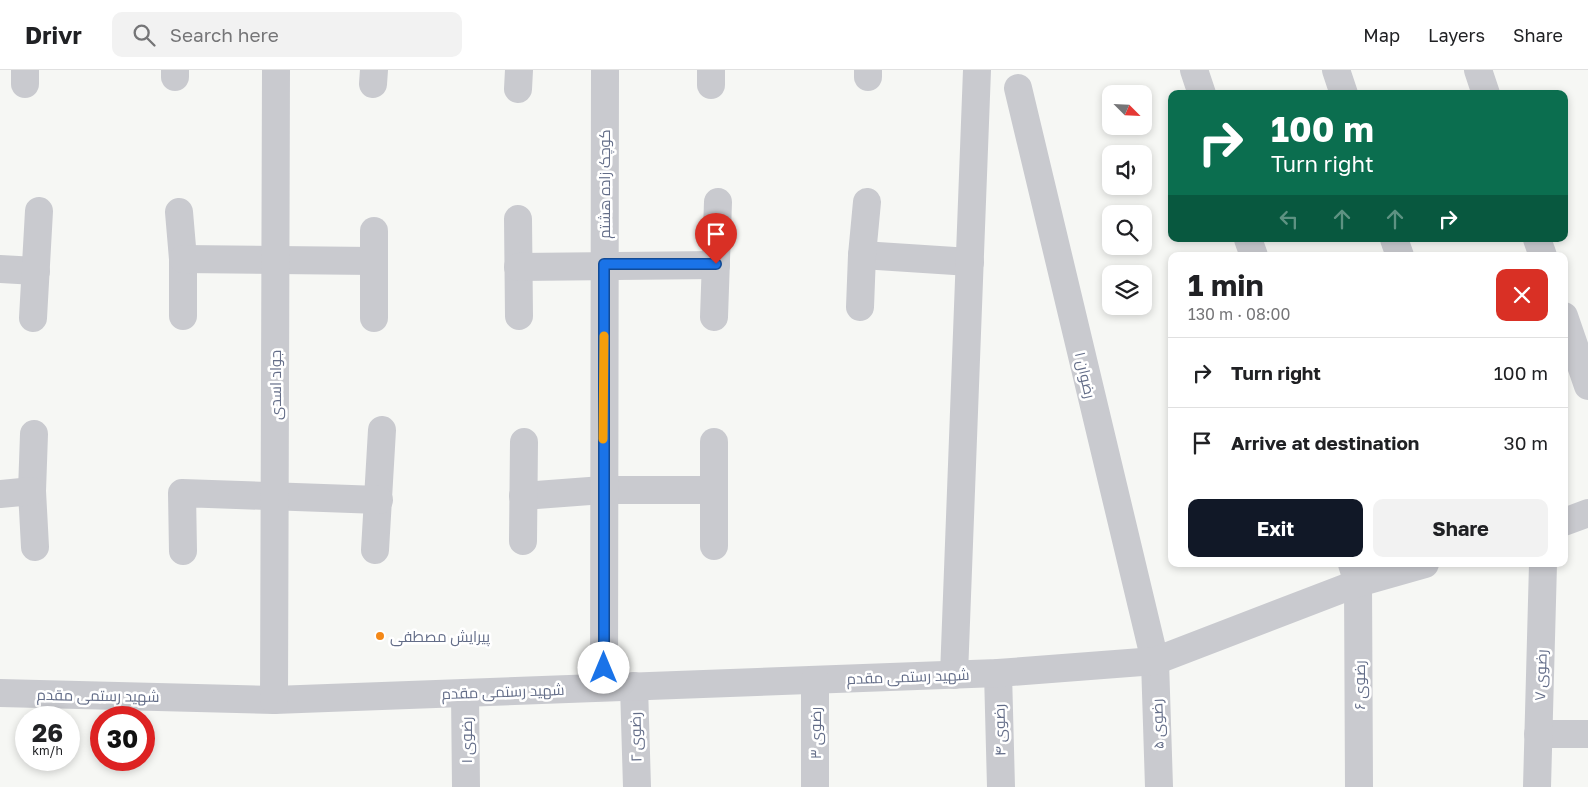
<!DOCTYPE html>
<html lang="en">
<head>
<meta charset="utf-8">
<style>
	:root { --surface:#fff; --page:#f2f2f2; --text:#202124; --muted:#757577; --line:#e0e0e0; --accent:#111827 }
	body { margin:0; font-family:"Golos Text",Cairo,sans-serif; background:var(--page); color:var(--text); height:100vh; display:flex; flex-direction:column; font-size:19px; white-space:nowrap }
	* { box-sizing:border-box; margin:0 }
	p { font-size:16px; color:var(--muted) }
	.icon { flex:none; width:28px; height:28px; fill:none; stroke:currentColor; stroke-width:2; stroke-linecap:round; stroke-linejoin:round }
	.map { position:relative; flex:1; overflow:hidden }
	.drawer { position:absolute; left:1168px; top:182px; width:400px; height:315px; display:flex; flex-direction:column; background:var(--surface); border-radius:10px; box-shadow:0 2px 8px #0003 }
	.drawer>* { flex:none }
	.top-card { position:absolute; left:1168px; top:20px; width:400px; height:152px; border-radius:10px; box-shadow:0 2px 8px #0003; background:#0b6e4f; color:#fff; overflow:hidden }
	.needle { width:32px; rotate:114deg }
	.tools { position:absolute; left:1102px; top:15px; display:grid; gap:10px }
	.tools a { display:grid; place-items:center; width:50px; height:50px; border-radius:10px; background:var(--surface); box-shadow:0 2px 8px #0003; font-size:25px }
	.speed { position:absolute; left:15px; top:636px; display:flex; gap:10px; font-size:25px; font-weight:700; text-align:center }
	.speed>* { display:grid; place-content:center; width:65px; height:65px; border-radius:50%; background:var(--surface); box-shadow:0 2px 8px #0003; line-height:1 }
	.speed small { font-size:12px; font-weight:400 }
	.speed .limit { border:8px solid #d22; background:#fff; color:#111 }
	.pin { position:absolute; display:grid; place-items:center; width:42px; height:42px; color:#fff; margin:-51px -21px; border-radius:50% 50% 50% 0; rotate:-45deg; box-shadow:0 0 5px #0007 }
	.pin .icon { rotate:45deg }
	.me { position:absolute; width:55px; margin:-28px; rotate:0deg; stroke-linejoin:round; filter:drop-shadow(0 0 4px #0008) }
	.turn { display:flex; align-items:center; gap:18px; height:105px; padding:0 20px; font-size:22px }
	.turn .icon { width:65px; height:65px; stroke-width:2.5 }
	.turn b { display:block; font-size:35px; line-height:42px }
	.lanes { display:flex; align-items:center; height:48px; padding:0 20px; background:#0003; justify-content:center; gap:25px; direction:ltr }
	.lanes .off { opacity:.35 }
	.round { display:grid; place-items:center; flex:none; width:52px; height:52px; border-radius:10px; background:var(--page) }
	.overview { display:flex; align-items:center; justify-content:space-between; height:85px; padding:0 20px }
	h1 { font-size:30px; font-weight:700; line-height:38px }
	.cta { display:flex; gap:10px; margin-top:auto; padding:10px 20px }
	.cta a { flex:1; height:58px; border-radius:10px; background:var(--accent); color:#fff; font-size:20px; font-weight:700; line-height:58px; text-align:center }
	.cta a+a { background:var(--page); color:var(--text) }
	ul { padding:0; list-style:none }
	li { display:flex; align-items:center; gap:15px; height:70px; padding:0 20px; border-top:1px solid var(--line) }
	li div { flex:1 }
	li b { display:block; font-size:19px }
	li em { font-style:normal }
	header { display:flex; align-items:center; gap:30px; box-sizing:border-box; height:70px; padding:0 25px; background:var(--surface); border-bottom:1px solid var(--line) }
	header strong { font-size:24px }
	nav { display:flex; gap:28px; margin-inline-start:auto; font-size:18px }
	.search { width:350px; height:45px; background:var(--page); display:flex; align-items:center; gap:12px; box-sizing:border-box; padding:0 18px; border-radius:10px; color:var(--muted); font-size:19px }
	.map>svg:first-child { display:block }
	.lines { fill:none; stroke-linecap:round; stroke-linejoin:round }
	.minor { stroke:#c9cacf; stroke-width:28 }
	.route-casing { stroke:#114b97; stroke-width:12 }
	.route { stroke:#1a73e8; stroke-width:9 }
	.slow { stroke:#f59e0b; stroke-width:9 }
	.poi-dot { fill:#f48817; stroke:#fff; stroke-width:2 }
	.labels { text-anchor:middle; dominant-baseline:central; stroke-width:5; stroke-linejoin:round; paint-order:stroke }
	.street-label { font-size:15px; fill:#636d88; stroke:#fff }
	.poi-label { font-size:15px; fill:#636d88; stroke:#fff; text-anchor:start }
</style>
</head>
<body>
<header>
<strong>Drivr</strong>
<div class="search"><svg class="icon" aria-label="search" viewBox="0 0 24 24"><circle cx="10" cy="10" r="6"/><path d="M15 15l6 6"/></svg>Search here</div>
<nav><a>Map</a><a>Layers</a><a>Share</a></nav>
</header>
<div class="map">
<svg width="1588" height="717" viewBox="0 0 1588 717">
	<rect width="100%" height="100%" fill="#f6f7f4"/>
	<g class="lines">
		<g class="minor">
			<path d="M1194,0L1202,24"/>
			<path d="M1336,0L1344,24"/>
			<path d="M1478,0L1486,24"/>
			<path d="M175,7V0"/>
			<path d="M868,7V0"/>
			<path d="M25,14V0"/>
			<path d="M373,14L374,0"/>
			<path d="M711,15V0"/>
			<path d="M1018,18L1155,591L1159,717"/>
			<path d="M518,19L519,0"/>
			<path d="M179,142L183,189V246"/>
			<path d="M518,149L519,246"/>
			<path d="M1248,169L1254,186"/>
			<path d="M1394,169L1400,186"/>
			<path d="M1537,169L1543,186"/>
			<path d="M862,185L970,192"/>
			<path d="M183,189L373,191"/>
			<path d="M518,197L716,195"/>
			<path d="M0,199L36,201"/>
			<path d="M860,237L862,185L867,132"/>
			<path d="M1564,246L1588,316"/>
			<path d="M714,247L718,132"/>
			<path d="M33,248L39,141"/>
			<path d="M374,248V161"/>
			<path d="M34,364L32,421L35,477"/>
			<path d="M0,424L32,421"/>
			<path d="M523,426L603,420H714"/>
			<path d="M1564,452L1588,443"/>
			<path d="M523,471L524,372"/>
			<path d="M714,476V372"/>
			<path d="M375,480L382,360"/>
			<path d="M183,481L182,423L379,430"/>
			<path d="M1352,494L1358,513L1359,717"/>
			<path d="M998,603L1001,717"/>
			<path d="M954,605L977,0"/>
			<path d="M634,616L637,717"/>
			<path d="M604,617L605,0"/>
			<path d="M0,623L274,630L998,603L1155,591L1358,513L1425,494"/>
			<path d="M465,623L466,717"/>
			<path d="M274,630L276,0"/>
			<path d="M1538,664H1588"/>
			<path d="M815,717V610"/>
			<path d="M1537,717L1543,494"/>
		</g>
	</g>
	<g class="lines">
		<g class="route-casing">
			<path id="route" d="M604,598V194H716"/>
		</g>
		<use href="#route" class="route"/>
		<path class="slow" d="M603,369L604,266"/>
	</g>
	<circle class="poi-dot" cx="380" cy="566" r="5"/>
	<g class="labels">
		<g class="street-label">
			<text transform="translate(604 114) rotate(-90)">کوچک زاده هشتم</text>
			<text transform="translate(1086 305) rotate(77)">رضوان ۱</text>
			<text transform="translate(275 315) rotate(-90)">جواد اسدی</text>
			<text transform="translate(1540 605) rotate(-88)">رضوی ۷</text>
			<text transform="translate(908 606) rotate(-2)">شهید رستمی مقدم</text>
			<text transform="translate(1359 615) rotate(-90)">رضوی ۶</text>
			<text transform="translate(503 621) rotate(-2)">شهید رستمی مقدم</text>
			<text transform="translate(98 625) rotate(1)">شهید رستمی مقدم</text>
			<text transform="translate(1157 654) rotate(-92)">رضوی ۵</text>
			<text transform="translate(999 660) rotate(-91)">رضوی ۴</text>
			<text transform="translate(815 663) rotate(-90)">رضوی ۳</text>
			<text transform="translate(635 667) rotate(-91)">رضوی ۲</text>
			<text transform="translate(466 670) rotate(-90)">رضوی ۱</text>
		</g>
		<g class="poi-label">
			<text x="390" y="566">پیرایش مصطفی</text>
		</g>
	</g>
</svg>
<div class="tools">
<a><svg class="needle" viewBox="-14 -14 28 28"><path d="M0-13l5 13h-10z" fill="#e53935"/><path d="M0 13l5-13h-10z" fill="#757577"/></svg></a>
<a><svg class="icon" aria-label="sound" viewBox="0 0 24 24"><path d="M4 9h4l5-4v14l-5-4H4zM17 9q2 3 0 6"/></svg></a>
<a><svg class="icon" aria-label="search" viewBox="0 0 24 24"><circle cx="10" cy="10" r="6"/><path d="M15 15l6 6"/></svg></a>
<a><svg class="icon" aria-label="layers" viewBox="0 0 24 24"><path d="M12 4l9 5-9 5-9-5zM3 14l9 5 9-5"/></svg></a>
</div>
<div class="speed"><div>26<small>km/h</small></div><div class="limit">30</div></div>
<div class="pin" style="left:716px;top:194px;background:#d93025"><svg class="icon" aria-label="arrive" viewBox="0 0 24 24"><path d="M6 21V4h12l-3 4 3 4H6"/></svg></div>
<svg class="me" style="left:604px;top:598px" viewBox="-20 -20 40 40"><circle r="19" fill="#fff"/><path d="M0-13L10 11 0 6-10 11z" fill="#1a73e8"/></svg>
<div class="top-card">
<div class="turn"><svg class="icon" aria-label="right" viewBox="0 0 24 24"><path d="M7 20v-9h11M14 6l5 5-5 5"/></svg><div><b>100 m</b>Turn right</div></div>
<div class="lanes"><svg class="icon off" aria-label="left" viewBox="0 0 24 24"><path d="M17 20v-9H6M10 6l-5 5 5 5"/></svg><svg class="icon off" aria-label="ahead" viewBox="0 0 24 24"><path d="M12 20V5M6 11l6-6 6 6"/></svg><svg class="icon off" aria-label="ahead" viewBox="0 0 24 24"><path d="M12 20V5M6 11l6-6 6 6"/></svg><svg class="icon" aria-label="right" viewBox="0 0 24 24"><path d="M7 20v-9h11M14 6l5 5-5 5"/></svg></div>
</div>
<section class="drawer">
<div class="overview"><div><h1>1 min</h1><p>130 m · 08:00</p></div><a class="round" style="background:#d93025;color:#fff"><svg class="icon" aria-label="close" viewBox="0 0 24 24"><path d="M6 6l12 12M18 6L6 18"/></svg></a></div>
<ul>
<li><svg class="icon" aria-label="right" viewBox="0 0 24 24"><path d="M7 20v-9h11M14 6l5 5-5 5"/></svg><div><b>Turn right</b></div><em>100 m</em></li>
<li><svg class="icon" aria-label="arrive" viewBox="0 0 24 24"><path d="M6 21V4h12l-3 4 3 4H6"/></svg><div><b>Arrive at destination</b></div><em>30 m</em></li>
</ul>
<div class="cta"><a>Exit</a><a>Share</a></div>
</section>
</div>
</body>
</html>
